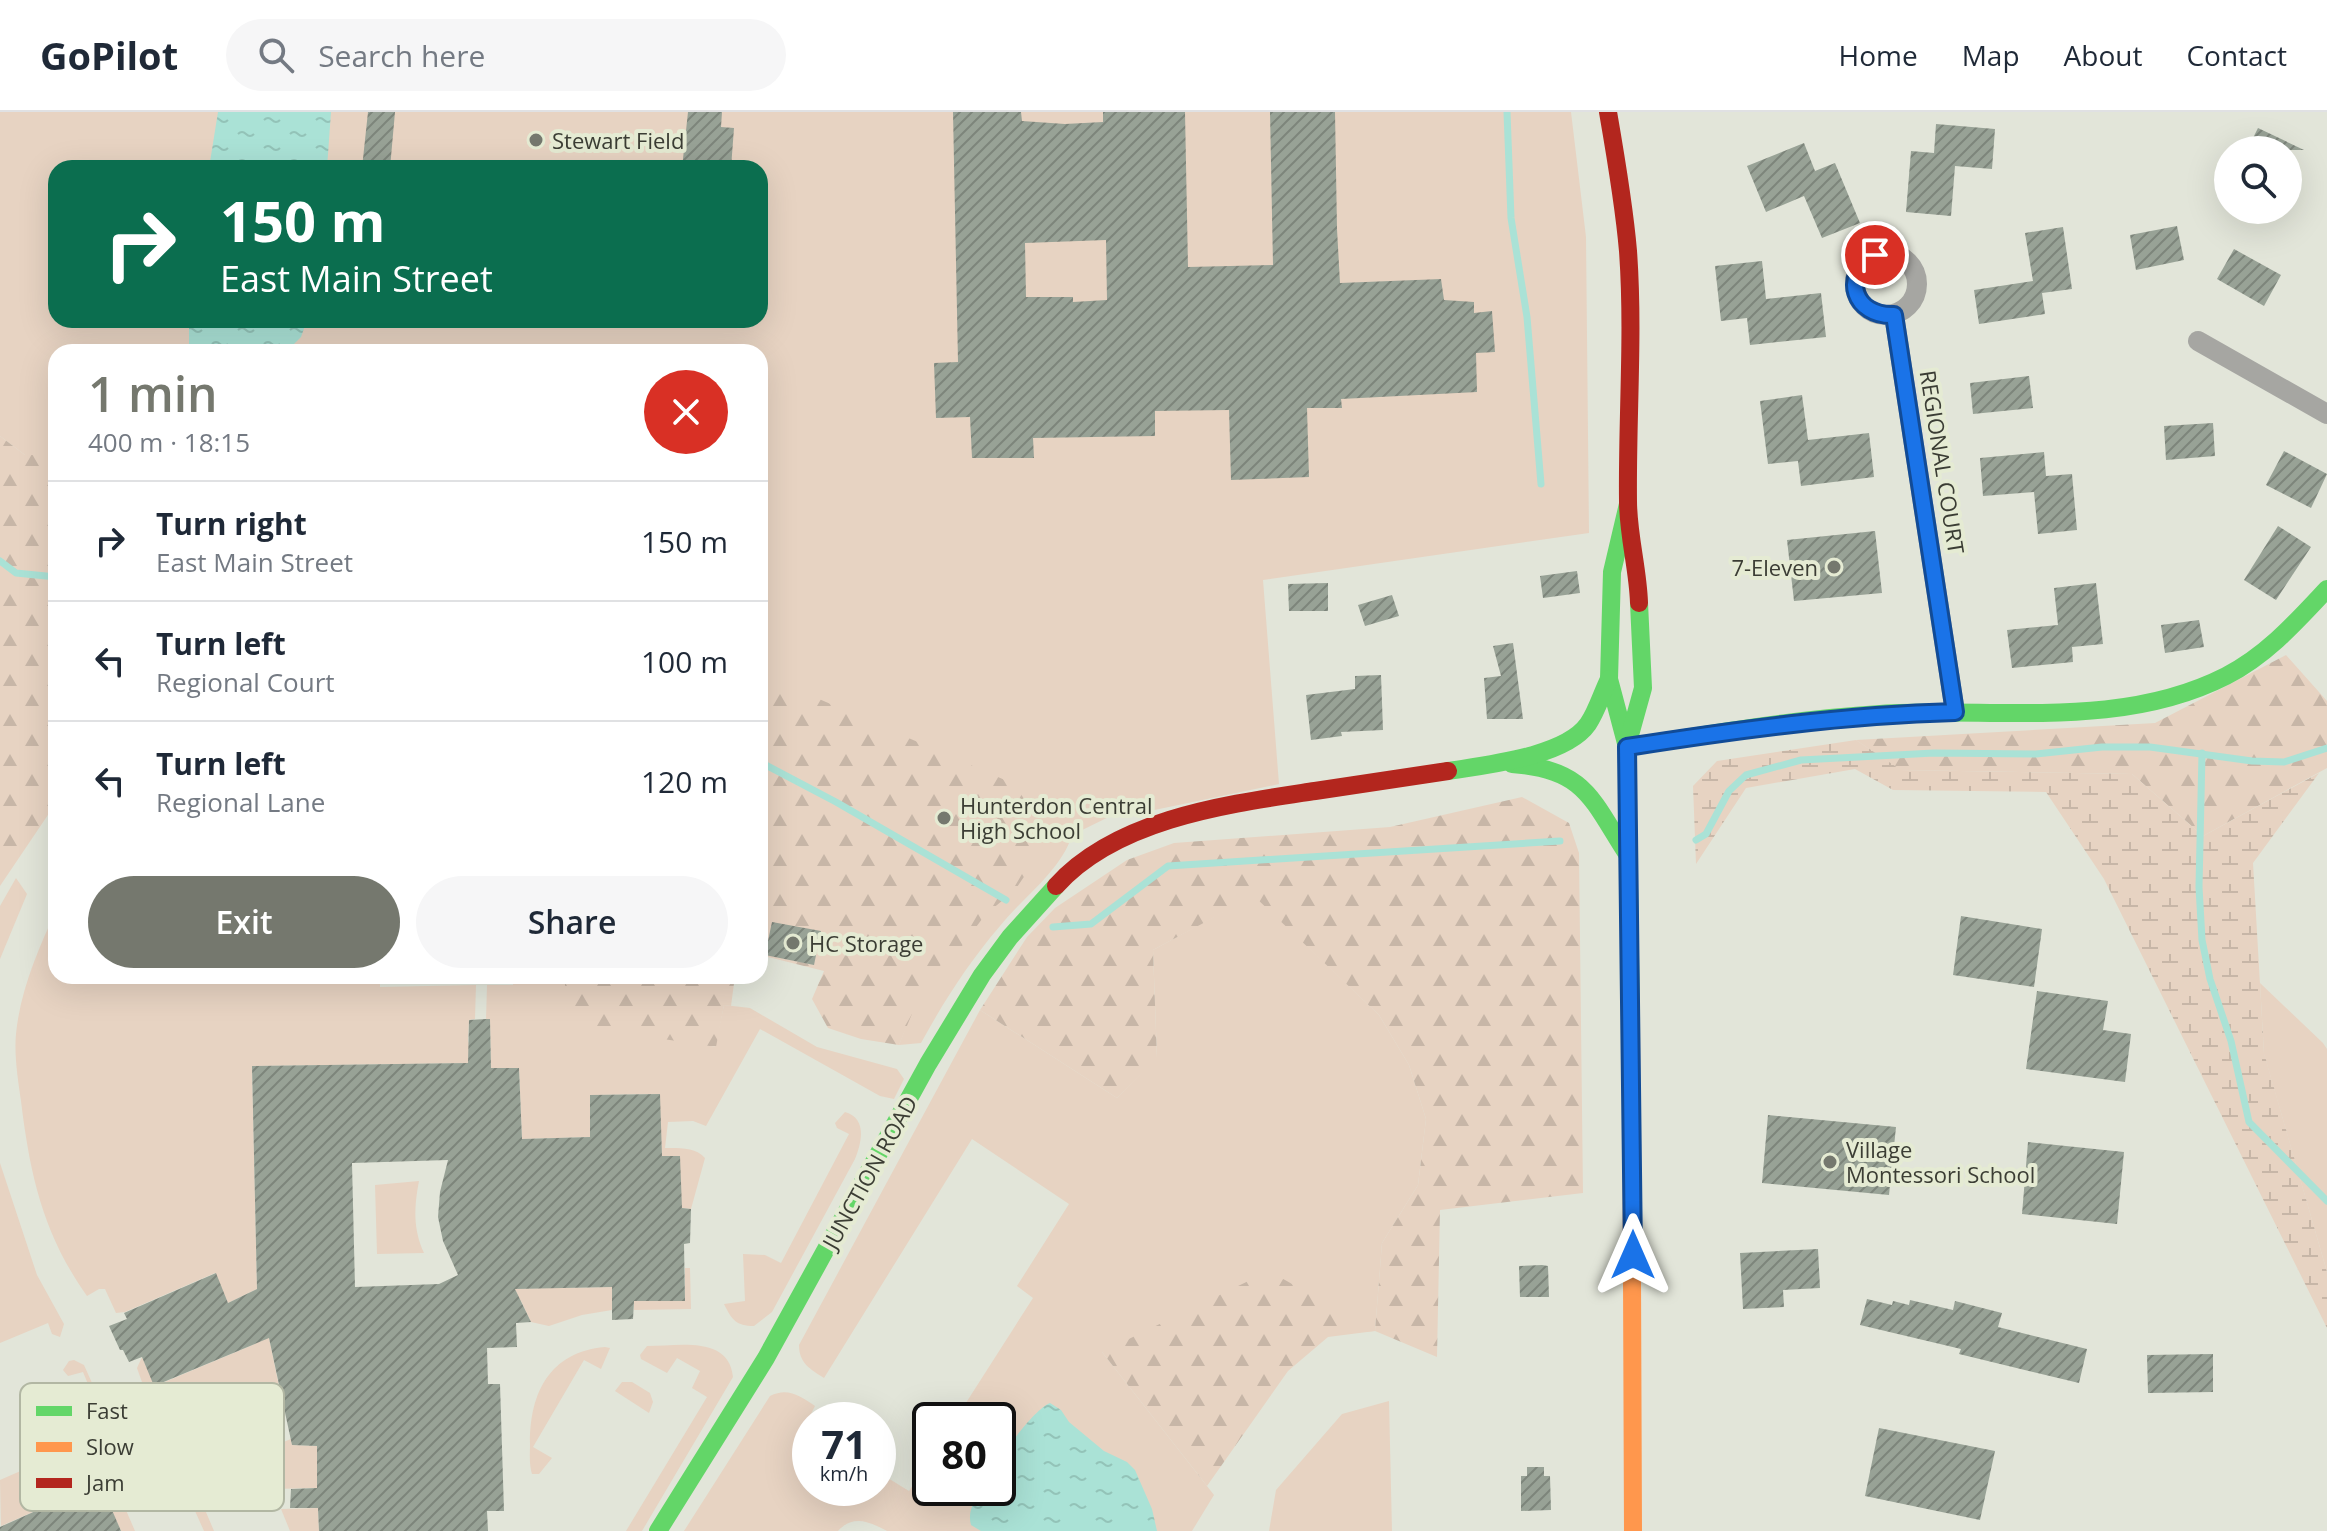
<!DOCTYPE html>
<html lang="en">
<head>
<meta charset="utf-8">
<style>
	:root { --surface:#fff; --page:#f6f6f7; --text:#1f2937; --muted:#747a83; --line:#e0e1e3; --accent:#75786e }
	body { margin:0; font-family:"Open Sans",sans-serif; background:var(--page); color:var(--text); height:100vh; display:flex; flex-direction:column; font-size:30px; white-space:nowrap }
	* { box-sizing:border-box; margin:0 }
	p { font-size:26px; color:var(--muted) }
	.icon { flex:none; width:44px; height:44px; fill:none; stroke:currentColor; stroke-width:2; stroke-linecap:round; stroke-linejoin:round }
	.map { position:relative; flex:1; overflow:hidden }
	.panel { position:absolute; left:48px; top:232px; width:720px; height:640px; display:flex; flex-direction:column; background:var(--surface); border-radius:24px; box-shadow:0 8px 32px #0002 }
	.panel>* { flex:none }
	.banner { position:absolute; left:48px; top:48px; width:720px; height:168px; border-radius:24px; box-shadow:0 8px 32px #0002; background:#0b6e4f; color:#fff; overflow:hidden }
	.controls { position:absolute; left:2214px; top:24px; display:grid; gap:16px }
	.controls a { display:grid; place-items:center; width:88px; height:88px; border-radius:50%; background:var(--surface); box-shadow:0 8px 32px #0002; font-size:40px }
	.speed { position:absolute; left:792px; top:1290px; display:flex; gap:16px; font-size:40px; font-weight:700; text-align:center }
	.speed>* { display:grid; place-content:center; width:104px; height:104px; border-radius:50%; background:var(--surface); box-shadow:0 8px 32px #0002; line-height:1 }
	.speed small { font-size:20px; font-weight:400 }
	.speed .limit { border:4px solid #111; border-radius:12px; background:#fff; color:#111 }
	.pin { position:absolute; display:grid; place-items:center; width:68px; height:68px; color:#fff; margin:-34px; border:4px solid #fff; border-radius:50%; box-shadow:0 2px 8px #0007 }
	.me { position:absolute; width:88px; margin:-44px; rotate:0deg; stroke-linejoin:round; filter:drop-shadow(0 0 6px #0008) }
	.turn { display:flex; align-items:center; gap:28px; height:168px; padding:0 40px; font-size:36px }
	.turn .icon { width:104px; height:104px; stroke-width:2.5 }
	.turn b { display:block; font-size:56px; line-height:68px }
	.round { display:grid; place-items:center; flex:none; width:84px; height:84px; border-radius:42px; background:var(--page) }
	.overview { display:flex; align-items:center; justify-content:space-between; height:136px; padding:0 40px }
	h1 { font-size:48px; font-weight:600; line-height:60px; color:var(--accent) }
	.primary-button { display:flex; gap:16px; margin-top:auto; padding:16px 40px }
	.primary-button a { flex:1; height:92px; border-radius:48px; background:var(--accent); color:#fff; font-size:32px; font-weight:600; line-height:92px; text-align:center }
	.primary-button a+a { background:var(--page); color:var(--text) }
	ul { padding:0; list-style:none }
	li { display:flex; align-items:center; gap:24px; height:120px; padding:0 40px; border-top:2px solid var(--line) }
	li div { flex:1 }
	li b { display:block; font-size:30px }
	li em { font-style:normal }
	header { display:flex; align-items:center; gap:48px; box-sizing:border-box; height:112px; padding:0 40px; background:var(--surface); border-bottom:2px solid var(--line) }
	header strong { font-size:38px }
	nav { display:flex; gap:44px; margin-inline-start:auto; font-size:28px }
	.search { width:560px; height:72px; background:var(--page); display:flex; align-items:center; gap:20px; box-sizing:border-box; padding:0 28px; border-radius:44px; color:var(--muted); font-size:30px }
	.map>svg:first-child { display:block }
	.green { fill:#e7d3c2; fill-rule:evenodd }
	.forest { fill:url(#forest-firs) }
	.wetland { fill:url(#wetland-marsh) }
	.water { fill:url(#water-ripples) }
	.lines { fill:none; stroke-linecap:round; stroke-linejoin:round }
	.stream { stroke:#aae2d6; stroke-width:7 }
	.building { fill:url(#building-hatch); fill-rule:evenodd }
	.street { stroke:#a6a6a2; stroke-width:20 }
	.fast { stroke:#63d668; stroke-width:18 }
	.slow { stroke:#ff974d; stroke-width:18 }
	.jam { stroke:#b3261e; stroke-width:18 }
	.route-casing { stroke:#114b97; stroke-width:20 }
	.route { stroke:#1a73e8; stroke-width:14 }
	.poi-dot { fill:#75786e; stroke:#e5ebd3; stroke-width:3 }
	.labels { text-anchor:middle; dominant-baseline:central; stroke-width:8; stroke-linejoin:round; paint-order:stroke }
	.poi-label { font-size:22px; fill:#3b3d34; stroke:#e5ebd3; text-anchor:start }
	.street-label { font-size:22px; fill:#3b3d34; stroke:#e5ebd3 }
	.key { fill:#e5ebd3; stroke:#b2b7a3; stroke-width:2 }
	.key-label { font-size:22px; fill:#3b3d34 }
</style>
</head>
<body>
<header>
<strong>GoPilot</strong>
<div class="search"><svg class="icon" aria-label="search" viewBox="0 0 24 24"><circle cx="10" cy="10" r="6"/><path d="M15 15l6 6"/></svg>Search here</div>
<nav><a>Home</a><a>Map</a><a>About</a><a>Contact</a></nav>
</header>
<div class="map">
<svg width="2327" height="1419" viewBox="0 0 2327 1419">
	<defs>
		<pattern id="forest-firs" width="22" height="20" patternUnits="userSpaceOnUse" patternTransform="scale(2)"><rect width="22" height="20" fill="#e7d3c2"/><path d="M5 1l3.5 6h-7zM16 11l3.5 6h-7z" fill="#c7b6a7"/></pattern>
		<pattern id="wetland-marsh" width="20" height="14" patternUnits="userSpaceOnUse" patternTransform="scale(2)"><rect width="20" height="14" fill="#e7d3c2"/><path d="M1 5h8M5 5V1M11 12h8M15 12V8" fill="none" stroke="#c7b6a7"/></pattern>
		<pattern id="water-ripples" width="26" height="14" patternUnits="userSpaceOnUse" patternTransform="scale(2)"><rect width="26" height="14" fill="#aae2d6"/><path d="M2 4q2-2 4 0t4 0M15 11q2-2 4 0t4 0" fill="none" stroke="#93c3b8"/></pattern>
		<pattern id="building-hatch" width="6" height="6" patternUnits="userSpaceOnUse" patternTransform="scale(2)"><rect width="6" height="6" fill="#98a296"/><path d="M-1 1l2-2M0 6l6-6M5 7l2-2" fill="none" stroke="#7d857b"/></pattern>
	</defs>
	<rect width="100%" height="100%" fill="#e2e5d9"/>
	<g class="green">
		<path d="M0,0H1571L1586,125L1589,421L1263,468L1279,672L1140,701L1121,699L1072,723C1061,759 1023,785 1000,814C969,850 944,889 921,931L899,933L927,860L765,571L760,575V240H56V343H25L0,324ZM56,56H760V208H56Z"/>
		<path d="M16,766L27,782L0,847V794Z"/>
		<path d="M1254,783L1379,903L1409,953L1426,1007L1418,1073L1382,1131L1375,1219L1102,1240L1214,1383L1192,1419H887C870,1410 853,1402 838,1419H684L770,1284C788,1275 800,1284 815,1294L806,1312L810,1315V1376H878V1360L909,1379L930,1347V1376H998V1308H955L1033,1186L1017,1174L1069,1092L972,1027L824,1266C810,1257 799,1251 799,1233L980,898L1117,986L1157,945L1153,838Z"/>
		<path d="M56,799V864H380V875L476,873L475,907L469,908L468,929L479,951L252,954L257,1177L228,1191L215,1161L125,1200L116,1201L105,1177H99L87,1184C43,1122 30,1063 21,989C18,968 14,943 16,922C20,880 38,837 56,799Z"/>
		<path d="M514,864H565V896L715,935L724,893L750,896L817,935L897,957L904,967L894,987L880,984L760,917L706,1014L693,1009L668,1010L665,1036C678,1036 696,1035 705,1046L691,1097L682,1096L662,1044L659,982L591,983L590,1025L522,1027L519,956H491L490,908H486L487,873H513Z"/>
		<path d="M2260,871L2323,931L2327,937V1160L2264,942Z"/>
		<path d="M845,1000C867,1006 862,1030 855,1047L772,1200L754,1214C736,1214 732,1208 724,1192L745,1189L743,1142L765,1143L781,1151L849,1022L837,1016L835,1011Z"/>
		<path d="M0,1051L37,1163L64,1212L60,1225L52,1222L48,1211L0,1231Z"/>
		<path d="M419,1069C414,1095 413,1117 424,1141L377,1142L375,1073Z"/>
		<path d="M685,1156H690L691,1197L634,1198V1189H685Z"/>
		<path d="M612,1175V1198L582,1203L549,1214L531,1210L521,1189H516L517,1180H495V1177Z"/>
		<path d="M268,1221L280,1279L263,1281L216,1299L209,1283L159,1305L153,1301L137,1256L142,1245L155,1274L255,1232Z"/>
		<path d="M647,1234C678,1234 729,1223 733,1265L642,1419H626L707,1285L692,1276L700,1259L677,1246L667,1261L641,1247L640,1243Z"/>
		<path d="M605,1235L610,1236L601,1257L584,1248L533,1335L552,1346L539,1362H532C529,1352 530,1341 530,1331C530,1280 550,1240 605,1235Z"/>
		<path d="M74,1248L84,1253L129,1354L128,1360L112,1366L135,1419H121L99,1370L61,1387L74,1419L49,1393L1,1414L0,1368L89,1329L80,1311L100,1301L83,1260L68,1264L63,1258L69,1249Z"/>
		<path d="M622,1270H632L650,1281L653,1290L649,1301L615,1279Z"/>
		<path d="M1389,1289L1392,1419H1269L1276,1378L1342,1302Z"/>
		<path d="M291,1327L292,1333L317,1334V1376L272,1377L256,1341Z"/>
		<path d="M196,1364H207L215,1375L200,1386L214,1419H204L191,1390L175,1396L169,1393L171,1378Z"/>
		<path d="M318,1396L319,1419H290L281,1397Z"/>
	</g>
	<g class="forest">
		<path d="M0,324L25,343H56V691L0,774Z"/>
		<path d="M2286,543L2327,589V656L2203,724L2132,662L1900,658L1856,628L2155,611Z"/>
		<path d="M765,571L787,573L1014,672L1043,715L1030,756L1015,778L985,803L962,834L931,862L929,861L899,933L861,927L828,916L812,887L824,859L760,843V575Z"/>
		<path d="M1522,685L1569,711L1579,741L1583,1081L1440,1098L1437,1245L1375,1219L1328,1225L1288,1259L1207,1374L1102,1240L1269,1159L1375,1219L1382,1131L1418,1073L1426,1007L1409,953L1379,903L1254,784L1153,838L1157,946L1117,986L980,898L1027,825L1055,796L1127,748L1174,731L1390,715Z"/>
		<path d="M565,864H735L731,894L724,893L716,935L584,915L565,896Z"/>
	</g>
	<path class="wetland" d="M1856,628L1901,658L2132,662L2203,724L2319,661L2253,751L2264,941L2327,1160V1216L2104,767L2046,680L1893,678L1855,657L1746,676L1696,752L1693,674L1717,649Z"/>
	<g class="water">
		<path d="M218,0H331L327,56H209Z"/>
		<path d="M189,208H307L301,225L286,240H189Z"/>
		<path d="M1050,1291L1061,1298L1069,1310L1104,1339L1127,1350L1135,1358L1152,1397L1157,1419H981L971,1413C967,1399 975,1387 983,1376H998C998,1370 997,1362 998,1356C1001,1341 1035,1297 1050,1291Z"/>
	</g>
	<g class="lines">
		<g class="stream">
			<path d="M1507,0L1511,106L1527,205L1541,372"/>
			<path d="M0,449L16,461L56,465"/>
			<path d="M2202,641L2199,775L2202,828L2210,867L2231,929L2249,1010L2327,1089"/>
			<path d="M760,650L836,690L1006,788"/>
			<path d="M1696,728L1706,722L1729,679L1746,663L1801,648L1934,641L2036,642L2102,635H2150L2252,649L2284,650L2327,636"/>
			<path d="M1053,815L1091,812L1168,754L1560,729"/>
		</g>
	</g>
	<g class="building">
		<path d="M368,0H395L390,56H362Z"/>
		<path d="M688,0H722L721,15L734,16L731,56H682Z"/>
		<path d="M953,0H1021L1022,9L1065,12L1103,10V0H1185L1188,155L1273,153L1270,0H1335L1337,117L1340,171L1441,167L1444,188L1474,190V201L1492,199L1495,240L1476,241L1477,280L1341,287L1342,296H1307L1309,365L1231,368L1229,298L1155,299V324L1033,326L1034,346H972L970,305L936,306L934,251L958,250ZM1106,128L1107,188L1073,190V185H1026L1025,131Z"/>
		<path d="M1936,12L1995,17L1992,57L1955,54L1951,104L1906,100L1911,39L1934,41Z"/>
		<path d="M2258,16L2304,38H2247Z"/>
		<path d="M1804,31L1815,59L1835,51L1860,111L1822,126L1804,84L1766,100L1747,54Z"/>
		<path d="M2177,114L2184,148L2136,158L2130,123Z"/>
		<path d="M2063,115L2072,177L2042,181L2045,202L1979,212L1974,178L2033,169L2025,121Z"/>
		<path d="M2234,137L2281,163L2264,194L2217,167Z"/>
		<path d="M1762,149L1766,187L1821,181L1826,225L1750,233L1747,206L1721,209L1715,154Z"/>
		<path d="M2029,264L2033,296L1973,302L1970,271Z"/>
		<path d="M1802,283L1808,328L1869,321L1874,365L1801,374L1798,349L1768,352L1760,289Z"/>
		<path d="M2213,311L2215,344L2166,348L2164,314Z"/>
		<path d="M2284,339L2327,362L2311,396L2266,373Z"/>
		<path d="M2044,340L2046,364L2072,362L2077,418L2038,422L2034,380L1983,384L1980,346Z"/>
		<path d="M2278,414L2311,435L2276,488L2244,468Z"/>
		<path d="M1875,419L1882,481L1794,489L1787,428Z"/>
		<path d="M1577,459L1580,481L1543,486L1540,464Z"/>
		<path d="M1328,471V499H1289L1288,472Z"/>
		<path d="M2096,471L2103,532L2072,535L2073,550L2012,556L2007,518L2058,513L2054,476Z"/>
		<path d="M1392,483L1399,504L1365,514L1358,493Z"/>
		<path d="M2199,508L2204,535L2165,541L2161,513Z"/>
		<path d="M1513,531L1523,607H1487L1484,566L1501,564L1493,534Z"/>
		<path d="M1381,563L1383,618L1341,620L1342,624L1311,628L1306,583L1355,577V564Z"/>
		<path d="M1961,804L2042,817L2034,875L1953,863Z"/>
		<path d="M772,810L821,819L814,853L765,843Z"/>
		<path d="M2037,879L2108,889L2103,918L2131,922L2125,970L2026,957Z"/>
		<path d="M486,907H490L491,956H519L522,1027L590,1025V983L660,982L662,1044H680L682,1096L691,1097L690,1131L684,1132L685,1189H634L633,1207L612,1208V1175L515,1177L531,1210L516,1211L517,1235L487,1236L488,1272H500L504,1399H487L488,1419H319L318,1396H290L291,1377L317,1376V1334L292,1333L269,1226L154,1274L142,1245L129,1250L123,1238H120L109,1214L127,1207L124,1201L216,1161L228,1191L257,1177L252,954L468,951L469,908ZM448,1048L440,1080L438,1105L443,1129L458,1163L439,1172L355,1175L352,1051Z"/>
		<path d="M1768,1003L1896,1015L1889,1083L1762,1071Z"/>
		<path d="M2028,1030L2124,1040L2117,1112L2022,1102Z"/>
		<path d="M1818,1137L1820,1176L1783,1178L1784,1195L1743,1197L1740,1141Z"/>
		<path d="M1542,1153L1548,1154L1549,1185H1520L1519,1154Z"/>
		<path d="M1867,1187L1892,1193L1893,1189L1909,1193L1910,1188L1953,1198L1955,1189L2002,1201L1998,1215L2087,1237L2079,1271L1959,1242L1961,1237L1860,1213Z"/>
		<path d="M2213,1242V1280L2148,1281L2147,1243Z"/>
		<path d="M1879,1316L1995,1339L1980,1408L1865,1384Z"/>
		<path d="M1527,1355H1544V1364H1550L1551,1398L1521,1399V1364H1527Z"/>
		<path d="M100,1370L121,1419H0V1415Z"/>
	</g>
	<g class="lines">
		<g class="street">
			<circle cx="1886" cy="172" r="31"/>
			<path d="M1894,203L1955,600"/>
			<path d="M2198,229L2327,302"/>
		</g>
		<g class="fast">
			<path d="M1628,392L1612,460L1609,567L1627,635L1631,912"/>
			<path d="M1628,630L1643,576L1639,491"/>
			<path d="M1627,635C1711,622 1795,607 1880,602C1995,595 2120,618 2226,564C2267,543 2297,509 2327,477"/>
			<path d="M1512,652C1587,657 1592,689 1629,745"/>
			<path d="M1448,659C1485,653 1565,645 1588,612C1597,599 1602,581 1609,567"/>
			<path d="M658,1419L766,1246L928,952L982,863L1010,825L1056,774"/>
		</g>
		<path class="slow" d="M1631,912L1633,1419"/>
		<g class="jam">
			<path d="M1608,0C1616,46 1624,92 1628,139C1634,222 1627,305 1628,389C1628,423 1638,457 1639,491"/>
			<path d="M1056,774C1117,706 1230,692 1315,679C1359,672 1404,666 1448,659"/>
		</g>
	</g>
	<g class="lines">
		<g class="route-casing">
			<path id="route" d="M1633,1143L1627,635C1736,618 1844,603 1955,600L1894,203C1854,205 1840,163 1875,143"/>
		</g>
		<use href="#route" class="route"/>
	</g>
	<g class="poi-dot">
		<circle cx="536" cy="28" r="8"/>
		<circle cx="1834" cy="455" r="8"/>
		<circle cx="944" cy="706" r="8"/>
		<circle cx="793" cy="831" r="8"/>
		<circle cx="1830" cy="1050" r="8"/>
	</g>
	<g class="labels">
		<g class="poi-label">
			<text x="552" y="28">Stewart Field</text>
			<text x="1818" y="455" text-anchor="end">7-Eleven</text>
			<text x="960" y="693">Hunterdon Central<tspan x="960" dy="25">High School</tspan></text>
			<text x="809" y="831">HC Storage</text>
			<text x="1846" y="1037">Village<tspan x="1846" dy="25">Montessori School</tspan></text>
		</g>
		<g class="street-label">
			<text transform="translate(1943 350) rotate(81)">REGIONAL COURT</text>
			<text transform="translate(869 1060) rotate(-61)">JUNCTION ROAD</text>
		</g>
	</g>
	<rect x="20" y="1271" width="264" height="128" rx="12" class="key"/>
	<rect x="36" y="1294" width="36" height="10" fill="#63d668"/>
	<rect x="36" y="1330" width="36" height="10" fill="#ff974d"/>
	<rect x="36" y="1366" width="36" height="10" fill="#b3261e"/>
	<g class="key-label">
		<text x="86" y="1307">Fast</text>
		<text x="86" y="1343">Slow</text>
		<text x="86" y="1379">Jam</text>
	</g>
</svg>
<div class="controls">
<a><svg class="icon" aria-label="search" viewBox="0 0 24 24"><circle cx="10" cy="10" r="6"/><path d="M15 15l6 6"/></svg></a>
</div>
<div class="speed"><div>71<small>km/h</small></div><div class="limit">80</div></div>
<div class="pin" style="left:1875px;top:143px;background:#d93025"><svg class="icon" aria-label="arrive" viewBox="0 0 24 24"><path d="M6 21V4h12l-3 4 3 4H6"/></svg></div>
<svg class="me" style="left:1633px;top:1143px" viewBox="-20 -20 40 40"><path d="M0-17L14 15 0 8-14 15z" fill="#1a73e8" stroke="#fff" stroke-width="4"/></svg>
<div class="banner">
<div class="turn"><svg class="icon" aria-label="right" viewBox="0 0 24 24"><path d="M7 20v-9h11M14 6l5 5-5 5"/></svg><div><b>150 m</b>East Main Street</div></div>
</div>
<section class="panel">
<div class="overview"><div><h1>1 min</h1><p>400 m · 18:15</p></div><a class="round" style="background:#d93025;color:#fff"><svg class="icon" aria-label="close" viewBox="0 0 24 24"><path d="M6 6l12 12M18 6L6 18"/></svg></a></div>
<ul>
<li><svg class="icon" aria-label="right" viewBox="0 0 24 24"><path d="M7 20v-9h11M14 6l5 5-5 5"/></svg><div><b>Turn right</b><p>East Main Street</p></div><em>150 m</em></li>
<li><svg class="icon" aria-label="left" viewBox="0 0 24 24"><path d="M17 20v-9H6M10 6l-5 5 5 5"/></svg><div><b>Turn left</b><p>Regional Court</p></div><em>100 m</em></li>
<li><svg class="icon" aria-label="left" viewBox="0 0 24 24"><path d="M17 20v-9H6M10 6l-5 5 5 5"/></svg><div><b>Turn left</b><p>Regional Lane</p></div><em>120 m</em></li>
</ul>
<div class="primary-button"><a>Exit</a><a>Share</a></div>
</section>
</div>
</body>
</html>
